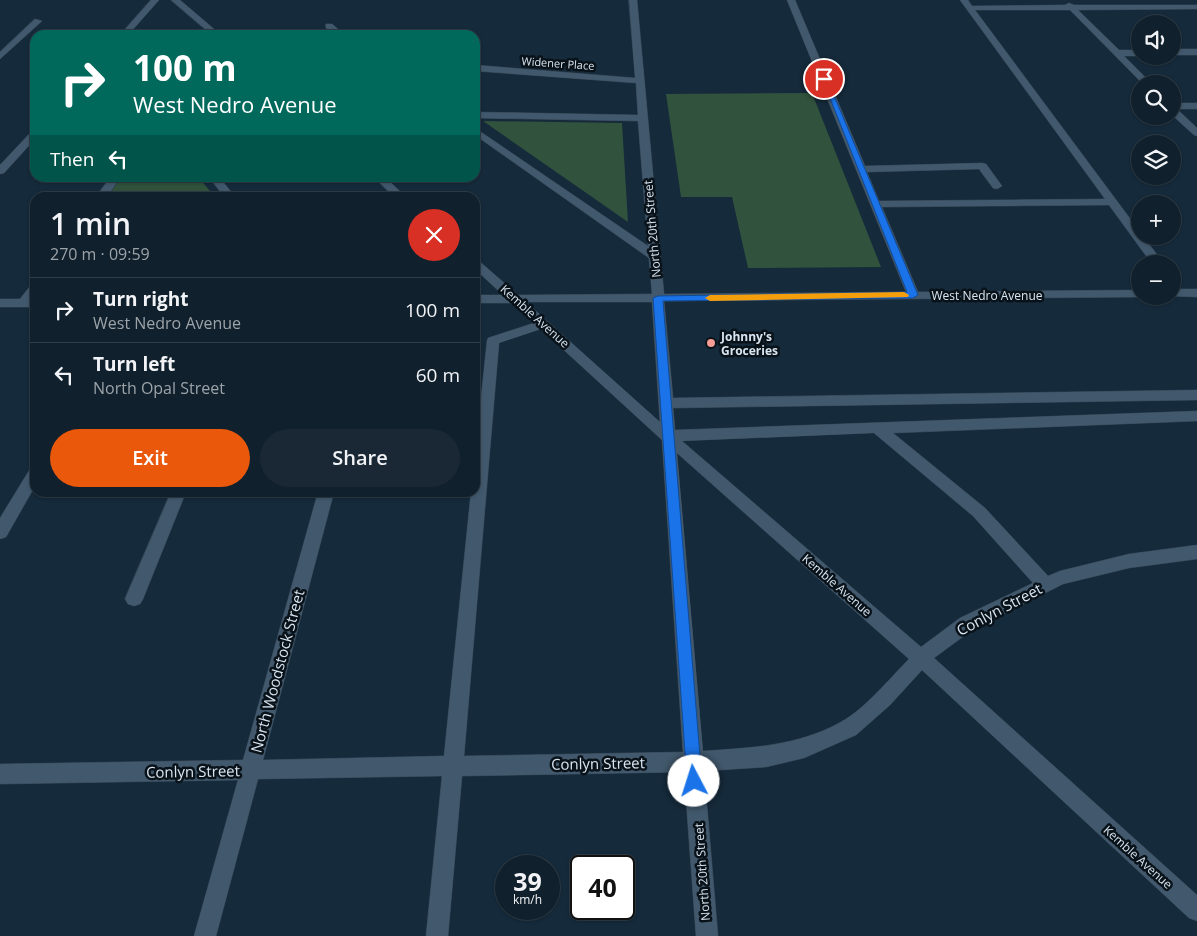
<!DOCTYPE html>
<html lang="en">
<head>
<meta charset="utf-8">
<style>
	:root { --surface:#10202c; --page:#192834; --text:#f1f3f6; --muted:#9ca3a9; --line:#303e48; --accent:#ea580c }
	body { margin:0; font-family:"Open Sans",sans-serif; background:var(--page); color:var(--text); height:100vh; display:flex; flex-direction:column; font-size:19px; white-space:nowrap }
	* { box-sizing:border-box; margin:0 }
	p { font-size:16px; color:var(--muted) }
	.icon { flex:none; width:28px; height:28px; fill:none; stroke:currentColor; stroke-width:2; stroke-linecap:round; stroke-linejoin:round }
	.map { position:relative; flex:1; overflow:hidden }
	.side { position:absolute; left:30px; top:192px; width:450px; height:305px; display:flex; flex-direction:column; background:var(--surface); border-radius:15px; box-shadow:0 1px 4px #0004,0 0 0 1px var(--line) }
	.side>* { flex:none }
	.guide { position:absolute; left:30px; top:30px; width:450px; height:152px; border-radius:15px; box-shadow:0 1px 4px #0004,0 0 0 1px var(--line); background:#00695c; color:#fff; overflow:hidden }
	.fabs { position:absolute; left:1131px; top:15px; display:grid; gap:10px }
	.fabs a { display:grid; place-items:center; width:50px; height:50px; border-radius:50%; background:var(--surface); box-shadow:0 1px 4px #0004,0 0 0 1px var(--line); font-size:25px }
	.speed { position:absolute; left:495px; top:855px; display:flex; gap:10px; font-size:25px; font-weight:700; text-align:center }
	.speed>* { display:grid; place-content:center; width:65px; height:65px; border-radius:50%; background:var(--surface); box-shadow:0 1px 4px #0004,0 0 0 1px var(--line); line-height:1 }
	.speed small { font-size:12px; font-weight:400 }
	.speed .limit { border:2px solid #111; border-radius:8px; background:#fff; color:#111 }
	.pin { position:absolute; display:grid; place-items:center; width:42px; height:42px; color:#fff; margin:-21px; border:2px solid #fff; border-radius:50%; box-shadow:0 1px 5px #0007 }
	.me { position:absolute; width:55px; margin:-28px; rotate:355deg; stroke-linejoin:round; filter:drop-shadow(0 0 4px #0008) }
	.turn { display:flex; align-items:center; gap:18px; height:105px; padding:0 20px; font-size:22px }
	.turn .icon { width:65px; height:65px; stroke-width:2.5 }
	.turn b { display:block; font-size:35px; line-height:42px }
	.then { display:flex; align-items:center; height:48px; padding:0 20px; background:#0003; gap:10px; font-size:19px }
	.round { display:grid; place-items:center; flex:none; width:52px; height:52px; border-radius:26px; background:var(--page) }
	.headline { display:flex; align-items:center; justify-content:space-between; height:85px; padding:0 20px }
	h1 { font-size:30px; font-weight:600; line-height:38px }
	.cta { display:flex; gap:10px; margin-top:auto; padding:10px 20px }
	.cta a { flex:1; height:58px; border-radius:30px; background:var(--accent); color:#fff; font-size:20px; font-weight:600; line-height:58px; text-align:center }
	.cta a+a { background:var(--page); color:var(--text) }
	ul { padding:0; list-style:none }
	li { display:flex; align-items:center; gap:15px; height:65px; padding:0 20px; border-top:1px solid var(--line) }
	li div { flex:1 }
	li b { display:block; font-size:19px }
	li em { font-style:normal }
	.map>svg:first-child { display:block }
	.green { fill:#31523c }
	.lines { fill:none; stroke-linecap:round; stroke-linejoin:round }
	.minor-casing { stroke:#354554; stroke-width:1 }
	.minor { fill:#42596d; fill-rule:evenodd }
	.route { fill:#1a73e8; stroke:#114b97 }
	.slow { fill:#f59e0b }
	.poi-dot { fill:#f59c94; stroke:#091219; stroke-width:2 }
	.labels { text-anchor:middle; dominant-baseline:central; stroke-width:5; stroke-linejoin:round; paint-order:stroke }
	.far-street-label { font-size:11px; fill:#d8e5f1; stroke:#091219 }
	.street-label { font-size:12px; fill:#d8e5f1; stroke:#091219 }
	.poi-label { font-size:12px; font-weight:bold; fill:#d8e5f1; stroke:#091219; text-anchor:start }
	.near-street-label { font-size:15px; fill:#d8e5f1; stroke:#091219 }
</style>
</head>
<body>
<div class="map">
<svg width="1197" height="936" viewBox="0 0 1197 936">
	<rect width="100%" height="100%" fill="#152a3b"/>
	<g class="green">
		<path d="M812,93L881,267L748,268L732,197H681L666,94Z"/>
		<path d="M483,121L622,123L628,222Z"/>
		<path d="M121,178H199L215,197L106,198Z"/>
	</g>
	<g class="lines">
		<g class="minor-casing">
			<g id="minor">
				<path d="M151,0H159L128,35H120Z"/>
				<path d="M171,0H180L221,35H212Z"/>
				<path d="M629,0H637L664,294L906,292L787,0H795L865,166L982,163L986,164L1002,186L997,189L993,188L979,169L867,172L879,201L1105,199L960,0H968L972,6L1065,5L1069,3L1074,5H1197V9L1078,10L1119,50H1140V56H1124L1152,84H1143L1070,10H975L1140,232V236H1143L1164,264H1152L1109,205L882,207L918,292L1140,290V296L1144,297L664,301L673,398L1197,390V400L673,408L675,430L1197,411V421L893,433L985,508L1048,576L1060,571L1129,554L1197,545V559L1129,568L1063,584L972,630L934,658L1197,895V921L1189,918L922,670L890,705L856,735L804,758L766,767L704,771L718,936H696L684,772L462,776L448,936H426L442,776L258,779L216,936H194L238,780L0,784V764L243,760L318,492H334L263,760L444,756L471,492H475V454L487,341L488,338L534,323L512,303H475V295H503L475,269V259L479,261L518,295L652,294L649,258L475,135V128L648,246L638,121L475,118V112L638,115L636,83L475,71V65L635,78ZM526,302H652L660,422ZM541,329L662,440L683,752L464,756L499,343ZM874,433L973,516L1033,583L960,618L921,647L682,441ZM677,453L909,659C890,678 865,709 841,722C798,746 751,748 703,751Z"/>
				<path d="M35,19L42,21L0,59V52Z"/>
				<path d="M326,24H332L345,35H336L326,28Z"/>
				<rect x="1172" y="49" width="25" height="6"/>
				<path d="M1172,103H1197V109H1177L1197,128V136L1194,135L1172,115Z"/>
				<path d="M35,130V139L4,173L0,174V165L32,131Z"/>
				<path d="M110,178H120L106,198H95Z"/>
				<path d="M210,178H220L236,198H225Z"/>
				<path d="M375,178H386L407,198H395Z"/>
				<path d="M35,284L33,299H35V307H0V299H20L31,285Z"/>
				<path d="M1172,289H1197V297L1170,296H1172Z"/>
				<path d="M35,467V486L6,537L0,539V518L30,469Z"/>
				<path d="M171,492H186L143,599L140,604L134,606L128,604L125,599Z"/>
			</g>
		</g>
		<use href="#minor" class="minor"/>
	</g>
	<path class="route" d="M822,78L827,79L918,295L913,298L663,301L702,781L700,786L694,788L689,786L687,781L653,298L658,296L907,292Z"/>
	<path class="slow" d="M904,292L909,295L908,297L710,301L705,298L710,295Z"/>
	<circle class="poi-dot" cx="711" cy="343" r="5"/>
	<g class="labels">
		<g class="far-street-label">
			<text transform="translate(558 63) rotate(4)">Widener Place</text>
		</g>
		<g class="street-label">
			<text transform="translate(652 229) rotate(-95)">North 20th Street</text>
			<text x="987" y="295">West Nedro Avenue</text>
			<text transform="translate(535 316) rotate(42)">Kemble Avenue</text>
			<text transform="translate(837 585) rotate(41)">Kemble Avenue</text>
			<text transform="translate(1138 857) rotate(42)">Kemble Avenue</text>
			<text transform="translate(702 872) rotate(-94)">North 20th Street</text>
		</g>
		<g class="poi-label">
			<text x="721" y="336">Johnny's<tspan x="721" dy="14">Groceries</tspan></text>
		</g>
		<g class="near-street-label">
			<text transform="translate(999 609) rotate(-28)">Conlyn Street</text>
			<text transform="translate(277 671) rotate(-75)">North Woodstock Street</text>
			<text transform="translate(598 763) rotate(-1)">Conlyn Street</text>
			<text transform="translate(193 771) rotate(-1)">Conlyn Street</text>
		</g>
	</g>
</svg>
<div class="fabs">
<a><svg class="icon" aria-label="sound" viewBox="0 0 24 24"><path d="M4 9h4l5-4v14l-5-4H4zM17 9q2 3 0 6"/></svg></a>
<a><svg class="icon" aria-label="search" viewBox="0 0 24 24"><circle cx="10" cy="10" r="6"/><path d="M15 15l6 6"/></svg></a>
<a><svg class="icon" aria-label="layers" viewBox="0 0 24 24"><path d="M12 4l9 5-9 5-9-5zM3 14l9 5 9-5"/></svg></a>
<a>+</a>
<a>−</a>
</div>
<div class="speed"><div>39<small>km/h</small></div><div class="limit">40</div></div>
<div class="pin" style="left:824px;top:79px;background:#d93025"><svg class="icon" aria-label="arrive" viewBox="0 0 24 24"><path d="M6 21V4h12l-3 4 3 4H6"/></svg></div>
<svg class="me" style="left:694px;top:781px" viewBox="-20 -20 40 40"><circle r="19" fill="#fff"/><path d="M0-13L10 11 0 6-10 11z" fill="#1a73e8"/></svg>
<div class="guide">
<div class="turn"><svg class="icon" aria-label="right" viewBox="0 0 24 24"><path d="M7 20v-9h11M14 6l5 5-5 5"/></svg><div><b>100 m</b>West Nedro Avenue</div></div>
<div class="then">Then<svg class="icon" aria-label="left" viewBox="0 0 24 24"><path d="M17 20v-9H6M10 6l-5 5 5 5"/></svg></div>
</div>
<section class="side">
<div class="headline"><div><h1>1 min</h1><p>270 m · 09:59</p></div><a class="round" style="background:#d93025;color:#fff"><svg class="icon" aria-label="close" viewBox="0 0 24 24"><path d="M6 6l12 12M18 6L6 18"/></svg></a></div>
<ul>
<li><svg class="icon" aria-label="right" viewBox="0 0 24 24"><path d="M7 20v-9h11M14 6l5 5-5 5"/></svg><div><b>Turn right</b><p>West Nedro Avenue</p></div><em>100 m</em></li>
<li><svg class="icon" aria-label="left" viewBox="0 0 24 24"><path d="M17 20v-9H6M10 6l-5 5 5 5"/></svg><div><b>Turn left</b><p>North Opal Street</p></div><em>60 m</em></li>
</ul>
<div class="cta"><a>Exit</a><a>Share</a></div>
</section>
</div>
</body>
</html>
